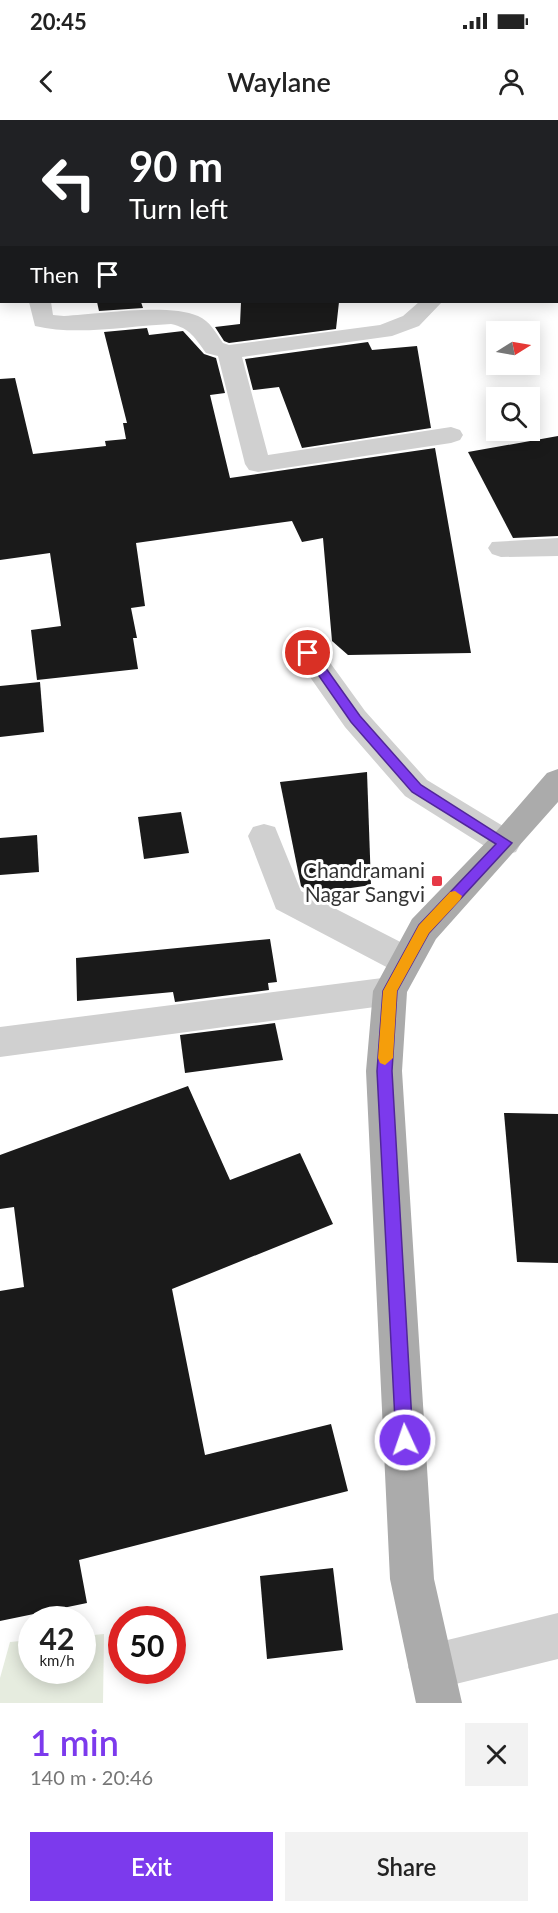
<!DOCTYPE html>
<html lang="en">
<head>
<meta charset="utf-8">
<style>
	:root { --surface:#fff; --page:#f2f2f2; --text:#222; --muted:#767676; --accent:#7c3aed }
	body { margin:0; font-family:Lato,sans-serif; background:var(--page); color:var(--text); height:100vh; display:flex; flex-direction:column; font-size:22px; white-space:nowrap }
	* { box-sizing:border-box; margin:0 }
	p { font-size:20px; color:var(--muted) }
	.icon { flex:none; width:33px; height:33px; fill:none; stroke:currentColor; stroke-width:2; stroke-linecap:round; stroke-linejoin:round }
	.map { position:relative; height:1583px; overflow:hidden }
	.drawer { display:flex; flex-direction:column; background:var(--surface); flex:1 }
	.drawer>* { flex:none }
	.top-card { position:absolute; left:0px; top:0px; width:558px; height:183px; box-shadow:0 3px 15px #0003; background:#202124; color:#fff; overflow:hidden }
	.needle { width:39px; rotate:79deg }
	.buttons { position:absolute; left:486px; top:201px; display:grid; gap:12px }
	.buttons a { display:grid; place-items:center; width:54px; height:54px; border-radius:0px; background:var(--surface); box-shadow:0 3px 15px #0003; font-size:30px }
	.speed { position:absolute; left:18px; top:1486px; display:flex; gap:12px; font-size:30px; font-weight:700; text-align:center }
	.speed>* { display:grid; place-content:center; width:78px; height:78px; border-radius:50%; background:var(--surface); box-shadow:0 3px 15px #0003; line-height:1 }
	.speed small { font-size:15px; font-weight:400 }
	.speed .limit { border:9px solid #d22; background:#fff; color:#111 }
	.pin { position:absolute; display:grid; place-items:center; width:51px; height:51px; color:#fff; margin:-26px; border:3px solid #fff; border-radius:50%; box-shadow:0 2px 6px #0007 }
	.me { position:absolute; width:66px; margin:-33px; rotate:357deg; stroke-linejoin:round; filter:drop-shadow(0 0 4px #0008) }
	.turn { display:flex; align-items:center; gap:21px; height:126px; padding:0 30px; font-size:27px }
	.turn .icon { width:78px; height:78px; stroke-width:2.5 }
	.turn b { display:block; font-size:42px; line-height:51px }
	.then { display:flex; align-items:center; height:57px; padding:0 30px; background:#0003; gap:12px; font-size:22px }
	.round { display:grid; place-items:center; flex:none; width:63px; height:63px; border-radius:0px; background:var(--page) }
	.summary { display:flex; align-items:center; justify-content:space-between; height:102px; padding:0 30px }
	h1 { font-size:36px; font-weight:600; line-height:45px; color:var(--accent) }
	.cta { display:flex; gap:12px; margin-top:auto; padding:12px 30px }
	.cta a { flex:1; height:69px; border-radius:0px; background:var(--accent); color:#fff; font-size:24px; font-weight:600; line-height:69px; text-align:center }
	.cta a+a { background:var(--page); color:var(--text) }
	.status { display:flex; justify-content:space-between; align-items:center; height:42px; padding:0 30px; background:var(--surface); direction:ltr }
	.status svg { height:16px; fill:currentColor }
	header { display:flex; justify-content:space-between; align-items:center; height:78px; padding:0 30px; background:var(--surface); font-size:27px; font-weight:600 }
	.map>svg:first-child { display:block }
	.green { fill:#e6ecdf }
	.building { fill:#1a1a1a }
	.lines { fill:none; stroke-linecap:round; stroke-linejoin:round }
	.minor { fill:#d0d0d0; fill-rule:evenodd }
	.major { fill:#ababab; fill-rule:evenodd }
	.route { fill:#7c3aed; stroke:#51269a; stroke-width:1.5 }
	.slow { fill:#f59e0b }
	.poi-dot { fill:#e63946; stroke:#fff; stroke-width:2 }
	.labels { text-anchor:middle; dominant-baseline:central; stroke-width:6; stroke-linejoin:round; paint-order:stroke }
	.poi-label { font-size:21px; fill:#333; stroke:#fff; text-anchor:end }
</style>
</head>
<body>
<div class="status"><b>20:45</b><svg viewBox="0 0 49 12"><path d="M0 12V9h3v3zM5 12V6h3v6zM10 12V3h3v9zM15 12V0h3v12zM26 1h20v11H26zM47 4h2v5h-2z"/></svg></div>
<header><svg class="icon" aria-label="back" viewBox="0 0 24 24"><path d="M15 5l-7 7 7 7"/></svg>Waylane<svg class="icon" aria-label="person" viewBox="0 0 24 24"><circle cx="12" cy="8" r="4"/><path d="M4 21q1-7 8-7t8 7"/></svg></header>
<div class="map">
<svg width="558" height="1583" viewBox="0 0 558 1583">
	<rect width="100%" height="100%" fill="#fff"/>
	<path class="green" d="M104,1514L103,1583H0V1558L10,1522L31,1520L32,1551H82L83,1516Z"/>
	<g class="building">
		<path d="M97,182H141L143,188L99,191Z"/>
		<path d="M241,182H339L336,209L229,223L224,221L215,207L240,204Z"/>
		<path d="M147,208L149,215L183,211L204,234L216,238L225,273L210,275L230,358L435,328L471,533L348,535L332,521L323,418L302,422L292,401L136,423L145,486L131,488L137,518H133L138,549L37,560L31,510L61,506L50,433L0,440V259L15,258L33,334L106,326L105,321L126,319L123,303H127L104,212Z"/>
		<path d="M368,222L372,230L417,226L431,308L302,328L279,267L253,270L245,239Z"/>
		<path d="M558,316V416L513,418L468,332Z"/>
		<path d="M40,562L44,612L0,617V566Z"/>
		<path d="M367,652L371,765L311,774L301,766L280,662Z"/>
		<path d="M181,692L189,733L144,739L138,697Z"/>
		<path d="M37,715L39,752L0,755V718Z"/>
		<path d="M270,819L277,862L268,863L269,870L175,882L173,872L77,881L76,838Z"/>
		<path d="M275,903L283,940L185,953L180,915Z"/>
		<path d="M188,966L230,1060L300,1033L333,1104L172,1169L205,1335L331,1304L348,1371L79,1440L87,1483L0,1501V1171L24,1167L14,1087L0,1089V1035Z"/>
		<path d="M504,993L558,994V1143L517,1142Z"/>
		<path d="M333,1448L343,1530L267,1539L260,1456Z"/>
	</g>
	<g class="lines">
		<g class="minor">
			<path d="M0,26H2V41L0,40Z"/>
			<path d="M29,182H51L53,195L64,196C98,194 168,183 198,196C210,201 216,213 223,223L229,225L380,205L403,196L419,182H442L419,206L392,216L242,237L268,335L451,307L460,310L463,315L460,320L451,323L258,352L249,350L245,344L218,236L206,233C195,218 190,208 171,204C128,206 77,216 35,206Z"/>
			<path d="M558,418V436L501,437L492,434L488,428L492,422Z"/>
			<path d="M308,523L318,526L365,591L427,660L516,714L521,723L516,732L505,735L494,732L405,676L345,607L298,540L294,533L298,526Z"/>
			<path d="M264,704L275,707L301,771L418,831L423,841L418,851L406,855L394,851L276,789L248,716L253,707Z"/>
			<path d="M390,857L402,861L407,871L402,881L390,885L0,937V907Z"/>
			<path d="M558,1493V1539L431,1570L415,1563L408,1547L415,1531L431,1524Z"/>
		</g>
		<g class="major">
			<path d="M548,0H558V7L556,2Z"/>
			<path d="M556,156L558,157V172L556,171Z"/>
			<path d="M558,649V682L436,819L407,872L402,951L434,1459L462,1583H416L390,1459L366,951L373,871L412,799L494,714L547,653Z"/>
		</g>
	</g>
	<path class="route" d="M308,529L313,530L360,596L421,665L512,723L429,813L397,871L392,951L413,1320L411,1326L405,1329L398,1326L396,1320L377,951L383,871L419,805L496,724L412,672L351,602L303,533Z"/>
	<path class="slow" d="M455,771L462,776L460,780L429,813L397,871L393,938L385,945L380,943L378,938L383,871L419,805L450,772Z"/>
	<rect class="poi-dot" x="431" y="755" width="12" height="12" rx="3"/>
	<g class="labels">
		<g class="poi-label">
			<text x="425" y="749">Chandramani<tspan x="425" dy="24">Nagar Sangvi</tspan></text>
		</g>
	</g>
</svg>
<div class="buttons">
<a><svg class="needle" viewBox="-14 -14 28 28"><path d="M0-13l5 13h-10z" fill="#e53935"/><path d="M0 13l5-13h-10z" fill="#767676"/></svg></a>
<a><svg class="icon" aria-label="search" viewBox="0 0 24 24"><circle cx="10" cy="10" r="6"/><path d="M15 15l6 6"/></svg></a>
</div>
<div class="speed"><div>42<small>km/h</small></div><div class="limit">50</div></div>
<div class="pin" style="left:308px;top:533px;background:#d93025"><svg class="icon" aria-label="arrive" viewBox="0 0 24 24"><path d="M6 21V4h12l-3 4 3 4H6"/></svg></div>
<svg class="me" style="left:405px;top:1320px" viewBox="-20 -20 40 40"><circle r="17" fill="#7c3aed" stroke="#fff" stroke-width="3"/><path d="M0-11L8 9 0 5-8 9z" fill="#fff"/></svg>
<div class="top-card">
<div class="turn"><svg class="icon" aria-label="left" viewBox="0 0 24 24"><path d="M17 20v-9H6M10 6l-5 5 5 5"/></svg><div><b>90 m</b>Turn left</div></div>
<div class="then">Then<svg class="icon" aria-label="arrive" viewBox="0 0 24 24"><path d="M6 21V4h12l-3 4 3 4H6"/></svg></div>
</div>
</div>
<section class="drawer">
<div class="summary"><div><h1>1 min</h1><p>140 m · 20:46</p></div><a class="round"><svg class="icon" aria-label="close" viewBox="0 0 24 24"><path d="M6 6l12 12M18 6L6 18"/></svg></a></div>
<div class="cta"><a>Exit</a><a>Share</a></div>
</section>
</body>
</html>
